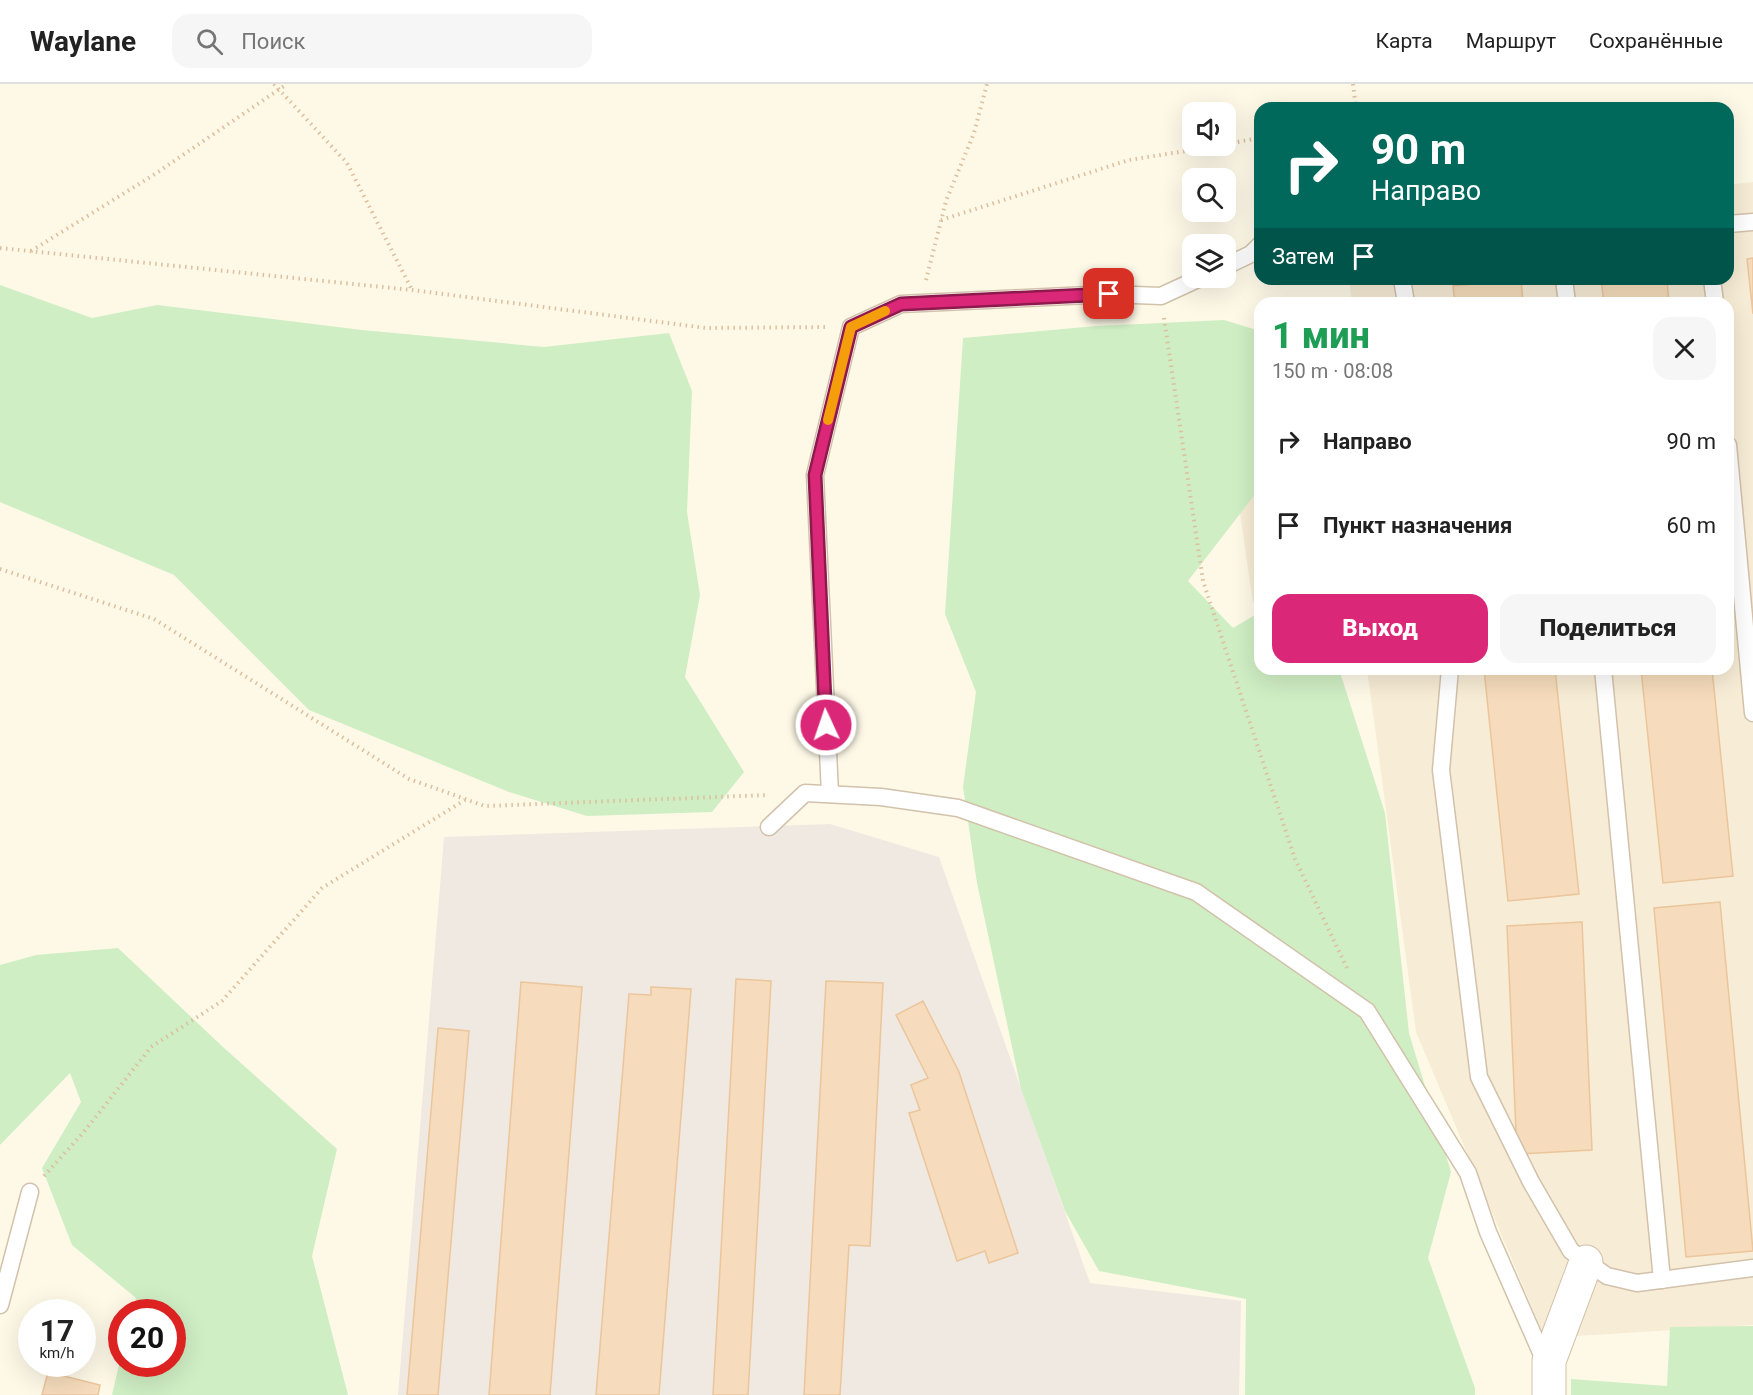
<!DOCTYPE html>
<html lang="ru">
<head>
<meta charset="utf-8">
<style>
	:root { --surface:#fff; --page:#f6f6f6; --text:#222; --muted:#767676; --line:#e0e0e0; --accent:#db2777 }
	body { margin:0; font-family:Roboto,sans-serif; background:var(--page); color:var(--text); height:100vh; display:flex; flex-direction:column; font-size:22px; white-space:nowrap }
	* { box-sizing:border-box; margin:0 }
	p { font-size:20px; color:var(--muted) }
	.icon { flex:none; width:33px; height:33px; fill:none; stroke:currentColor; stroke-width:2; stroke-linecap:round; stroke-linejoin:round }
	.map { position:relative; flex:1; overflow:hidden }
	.sheet { position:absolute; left:1254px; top:213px; width:480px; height:378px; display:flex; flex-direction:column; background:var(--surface); border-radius:18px; box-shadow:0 6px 24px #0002 }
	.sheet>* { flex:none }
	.hud { position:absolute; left:1254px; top:18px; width:480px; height:183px; border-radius:18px; box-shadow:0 6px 24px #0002; background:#00695c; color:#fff; overflow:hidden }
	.tools { position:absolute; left:1182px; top:18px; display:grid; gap:12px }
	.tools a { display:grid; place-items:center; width:54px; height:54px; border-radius:12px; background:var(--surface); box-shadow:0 6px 24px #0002; font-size:30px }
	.speed { position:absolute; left:18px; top:1215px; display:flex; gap:12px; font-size:30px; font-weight:700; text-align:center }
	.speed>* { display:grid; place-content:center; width:78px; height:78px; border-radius:50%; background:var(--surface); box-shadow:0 6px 24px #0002; line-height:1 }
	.speed small { font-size:15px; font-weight:400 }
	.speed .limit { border:9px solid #d22; background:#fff; color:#111 }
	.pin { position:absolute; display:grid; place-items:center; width:51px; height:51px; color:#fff; margin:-26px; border-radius:12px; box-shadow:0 3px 9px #0006 }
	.me { position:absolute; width:66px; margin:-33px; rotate:357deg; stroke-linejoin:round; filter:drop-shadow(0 0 4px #0008) }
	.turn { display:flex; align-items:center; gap:21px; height:126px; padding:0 18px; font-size:27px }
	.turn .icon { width:78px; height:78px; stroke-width:2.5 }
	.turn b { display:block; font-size:42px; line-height:51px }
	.then { display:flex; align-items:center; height:57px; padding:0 18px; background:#0003; gap:12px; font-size:22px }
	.round { display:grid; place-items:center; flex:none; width:63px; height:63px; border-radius:18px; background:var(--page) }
	.summary { display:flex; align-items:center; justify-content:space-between; height:102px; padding:0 18px }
	h1 { font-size:36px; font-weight:800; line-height:45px; color:#1e9e55 }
	.primary-button { display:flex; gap:12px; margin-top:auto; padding:12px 18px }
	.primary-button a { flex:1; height:69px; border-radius:18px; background:var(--accent); color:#fff; font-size:24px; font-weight:800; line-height:69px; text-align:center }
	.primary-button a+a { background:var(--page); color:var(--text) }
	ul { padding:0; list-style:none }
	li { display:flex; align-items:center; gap:18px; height:84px; padding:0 18px }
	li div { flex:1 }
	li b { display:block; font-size:22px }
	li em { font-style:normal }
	header { display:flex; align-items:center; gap:36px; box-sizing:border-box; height:84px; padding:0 30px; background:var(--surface); border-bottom:2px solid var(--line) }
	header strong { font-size:28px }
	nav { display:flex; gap:33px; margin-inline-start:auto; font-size:21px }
	.search { width:420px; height:54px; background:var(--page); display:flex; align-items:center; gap:15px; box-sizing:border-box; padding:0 21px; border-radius:18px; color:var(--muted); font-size:22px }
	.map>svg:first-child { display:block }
	.residential { fill:#f7ecd5 }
	.industrial { fill:#efe9e1 }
	.green { fill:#cfeec4 }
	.building { fill:#f6dcbc; stroke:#ebc59b; stroke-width:1.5 }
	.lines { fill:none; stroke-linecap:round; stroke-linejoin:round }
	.service-casing { stroke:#d2c2ab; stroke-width:19 }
	.minor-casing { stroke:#d2c2ab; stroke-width:35 }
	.path { stroke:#dcbf9e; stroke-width:4; stroke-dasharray:1.5 4.5; stroke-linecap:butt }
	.service { stroke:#fff; stroke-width:16 }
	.minor { stroke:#fff; stroke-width:33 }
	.route-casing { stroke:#8e194d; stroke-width:15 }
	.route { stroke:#db2777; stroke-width:10 }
	.slow { stroke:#f59e0b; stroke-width:10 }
</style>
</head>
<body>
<header>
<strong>Waylane</strong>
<div class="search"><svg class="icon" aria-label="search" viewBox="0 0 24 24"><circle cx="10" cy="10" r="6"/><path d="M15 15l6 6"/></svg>Поиск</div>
<nav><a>Карта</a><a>Маршрут</a><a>Сохранённые</a></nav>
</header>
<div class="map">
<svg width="1753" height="1311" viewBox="0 0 1753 1311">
	<rect width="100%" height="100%" fill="#fef9e7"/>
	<g class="residential">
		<path d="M1753,98V1241L1545,1254L1416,948L1367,585H1728V219H1352L1349,195H1728V101Z"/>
		<path d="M1260,363V518L1253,519L1231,367Z"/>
	</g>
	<path class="industrial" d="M830,740L939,773L1090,1199L1241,1217L1239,1311H398L444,753Z"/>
	<g class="green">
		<path d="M0,201L92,234L157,221L362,246L544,263L669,249L692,307L687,428L700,511L685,593L744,688L712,728L587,732L509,708L309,626L174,491L0,418Z"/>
		<path d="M1224,236L1260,247V404L1188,497L1233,544L1260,528V585H1339L1385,729L1409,949L1451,1088L1428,1174L1475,1304V1311H1245L1246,1215L1099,1187L1065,1127L1021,1005L977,799L963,703L976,608L945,530L963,254L1096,242Z"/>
		<path d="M118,864L223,963L337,1065L312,1172L348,1311H112L121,1272L122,1280H172V1228H133L136,1214L72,1161L42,1084L81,1018L70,989L0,1061V881L36,871Z"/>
		<path d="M1753,1242V1311H1571V1295L1667,1302L1670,1243Z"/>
	</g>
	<g class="building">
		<path d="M1753,174V230L1747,175Z"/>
		<path d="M1521,195L1523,219H1455L1453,202Z"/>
		<path d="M1601,195H1667L1669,219H1604Z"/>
		<path d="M1484,585H1555L1579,810L1508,817Z"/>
		<path d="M1641,585H1712L1733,792L1663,799Z"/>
		<path d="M1720,818L1753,1167L1686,1173L1654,824Z"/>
		<path d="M1582,838L1592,1066L1517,1070L1507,842Z"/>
		<path d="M736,895L771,897L748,1311H713Z"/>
		<path d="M826,897L883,899L870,1162L849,1161L840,1311H804Z"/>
		<path d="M521,898L582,903L550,1311H489Z"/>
		<path d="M651,903L691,905L659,1311H596L629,910L651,911Z"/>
		<path d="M923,917L959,988L1018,1169L989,1179L985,1167L957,1177L909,1029L920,1026L911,1001L928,994L896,931Z"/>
		<path d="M438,944L469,947L438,1311H407Z"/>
		<path d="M48,1288L100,1301L98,1311H42Z"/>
	</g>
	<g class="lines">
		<g class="service-casing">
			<g id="service">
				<path d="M1728,140L1753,138"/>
				<path d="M1226,182L1251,170L1260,161"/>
				<path d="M1402,195L1406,219"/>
				<path d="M1564,195L1567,219"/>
				<path d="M1712,195L1715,219"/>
				<path d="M1728,361L1753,629"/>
				<path d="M1450,585L1441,686L1479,993L1531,1098L1571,1167L1607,1192L1637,1199L1753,1184"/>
				<path d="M1603,585L1662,1196"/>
				<path d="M830,710L815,391L851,243L901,220L1109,210L1161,212L1200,194"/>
				<path d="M769,743L805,709L881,713L958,724L1196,808L1367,927L1468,1089L1488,1148L1546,1280"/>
				<path d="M0,1221L30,1108"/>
			</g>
		</g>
		<g class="minor-casing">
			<path id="minor" d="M1549,1311V1277L1586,1178"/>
		</g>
		<g class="path">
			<path d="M274,0L347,79L412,206"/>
			<path d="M1353,0L1356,24"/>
			<path d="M1226,60L1260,54"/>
			<path d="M941,136L1129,76L1217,62"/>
			<path d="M0,164L412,206L706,244L829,243"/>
			<path d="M31,167L155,90L287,0"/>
			<path d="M926,196L946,117L974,49L987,0"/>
			<path d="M1164,234L1203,497L1295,775L1347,884"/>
			<path d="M0,485L154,535L409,695L485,722L768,711"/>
			<path d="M44,1092L83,1049L151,963L222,917L322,804L465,716"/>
		</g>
		<use href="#service" class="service"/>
		<use href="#minor" class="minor"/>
	</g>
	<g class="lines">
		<g class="route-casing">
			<path id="route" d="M826,641L815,391L851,243L901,220L1109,210"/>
		</g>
		<use href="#route" class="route"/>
		<path class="slow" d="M828,336L851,243L885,227"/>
	</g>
</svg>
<div class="tools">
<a><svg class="icon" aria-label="sound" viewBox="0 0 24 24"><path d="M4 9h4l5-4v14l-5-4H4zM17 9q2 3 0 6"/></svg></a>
<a><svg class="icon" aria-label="search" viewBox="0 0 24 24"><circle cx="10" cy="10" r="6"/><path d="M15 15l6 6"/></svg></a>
<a><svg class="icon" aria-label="layers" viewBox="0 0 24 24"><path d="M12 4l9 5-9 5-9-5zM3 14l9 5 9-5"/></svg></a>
</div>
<div class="speed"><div>17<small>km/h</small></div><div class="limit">20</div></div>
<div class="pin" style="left:1109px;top:210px;background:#d93025"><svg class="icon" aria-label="arrive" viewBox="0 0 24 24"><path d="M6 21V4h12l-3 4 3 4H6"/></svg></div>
<svg class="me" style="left:826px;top:641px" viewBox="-20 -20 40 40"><circle r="17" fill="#db2777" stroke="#fff" stroke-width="3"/><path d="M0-11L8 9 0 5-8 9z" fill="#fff"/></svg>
<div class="hud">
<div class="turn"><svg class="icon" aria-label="right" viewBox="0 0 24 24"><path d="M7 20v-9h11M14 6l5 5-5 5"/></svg><div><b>90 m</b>Направо</div></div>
<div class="then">Затем<svg class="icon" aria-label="arrive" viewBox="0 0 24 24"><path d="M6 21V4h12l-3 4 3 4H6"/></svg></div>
</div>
<section class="sheet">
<div class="summary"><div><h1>1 мин</h1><p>150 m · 08:08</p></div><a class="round"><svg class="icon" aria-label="close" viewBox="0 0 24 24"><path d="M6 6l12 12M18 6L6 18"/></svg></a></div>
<ul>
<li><svg class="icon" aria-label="right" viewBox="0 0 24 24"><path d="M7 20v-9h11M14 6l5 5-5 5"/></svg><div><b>Направо</b></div><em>90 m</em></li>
<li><svg class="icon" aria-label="arrive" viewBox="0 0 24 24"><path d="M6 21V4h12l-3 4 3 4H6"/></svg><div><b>Пункт назначения</b></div><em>60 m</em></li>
</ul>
<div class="primary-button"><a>Выход</a><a>Поделиться</a></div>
</section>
</div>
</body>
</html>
